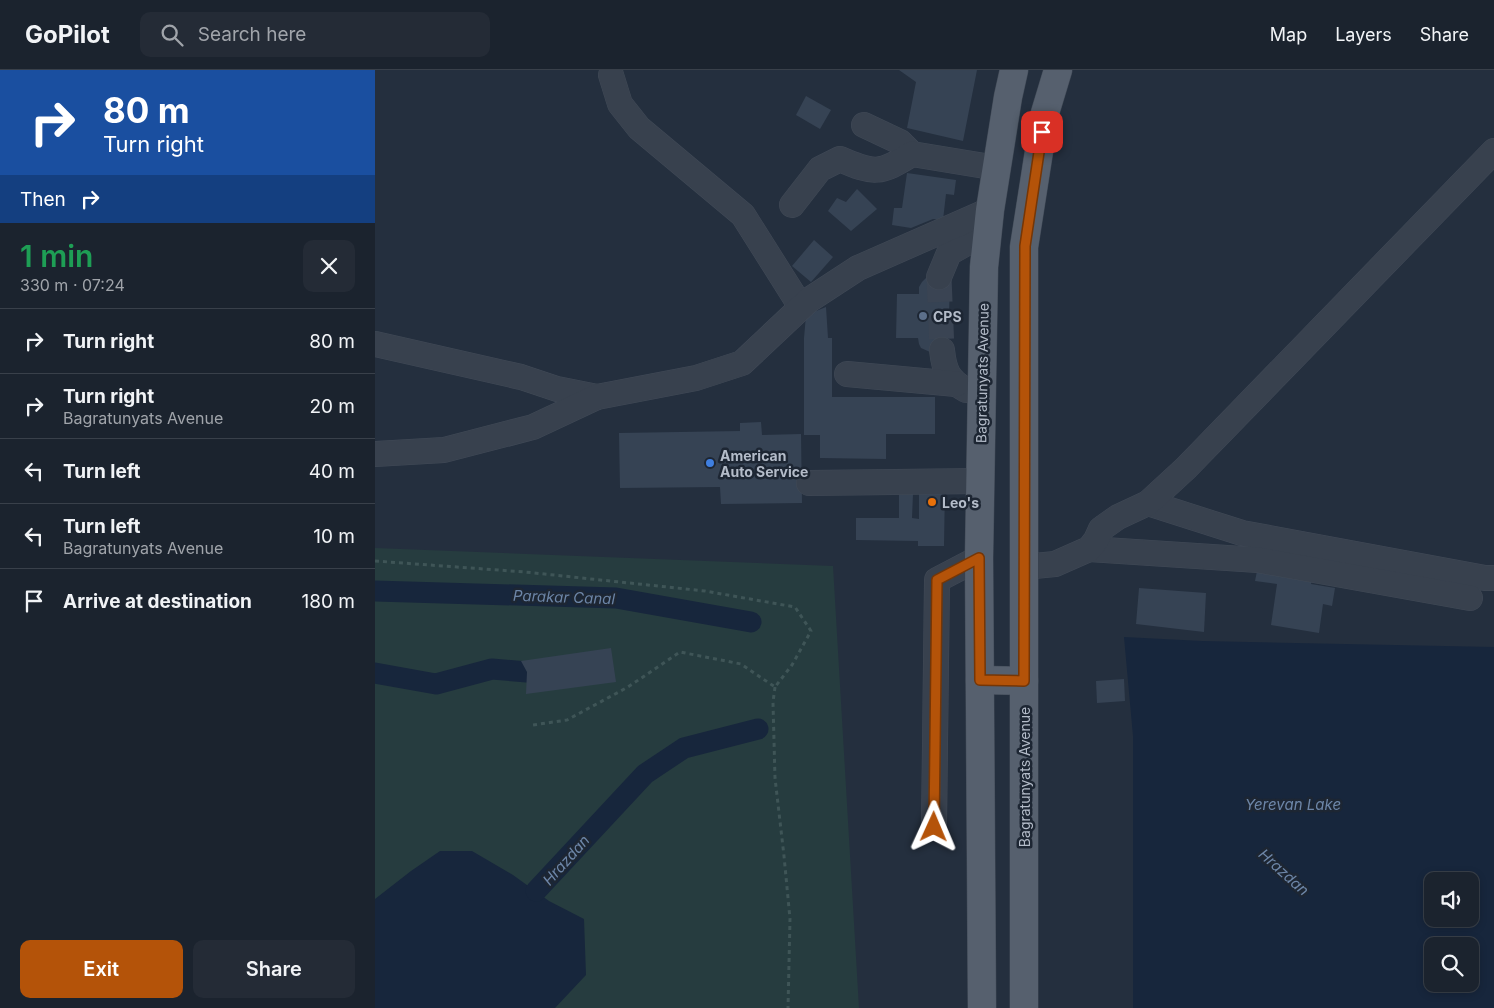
<!DOCTYPE html>
<html lang="en">
<head>
<meta charset="utf-8">
<style>
	:root { --surface:#1b232e; --page:#242b36; --text:#f1f3f6; --muted:#a0a4aa; --line:#39404a; --accent:#b45309 }
	body { margin:0; font-family:Inter,sans-serif; background:var(--page); color:var(--text); height:100vh; display:flex; flex-direction:column; font-size:19px; white-space:nowrap }
	* { box-sizing:border-box; margin:0 }
	p { font-size:16px; color:var(--muted) }
	.icon { flex:none; width:28px; height:28px; fill:none; stroke:currentColor; stroke-width:2; stroke-linecap:round; stroke-linejoin:round }
	.map { position:relative; flex:1; overflow:hidden }
	.side { display:flex; flex-direction:column; background:var(--surface); width:375px }
	.side>* { flex:none }
	.banner { background:#1a4fa0; color:#fff; overflow:hidden }
	.buttons { position:absolute; left:1049px; top:802px; display:grid; gap:10px }
	.buttons a { display:grid; place-items:center; width:55px; height:55px; border-radius:10px; background:var(--surface); box-shadow:0 2px 8px #0003,0 0 0 1px var(--line); font-size:25px }
	.pin { position:absolute; display:grid; place-items:center; width:42px; height:42px; color:#fff; margin:-21px; border-radius:10px; box-shadow:0 2px 8px #0006 }
	.me { position:absolute; width:55px; margin:-28px; rotate:1deg; stroke-linejoin:round; filter:drop-shadow(0 0 4px #0008) }
	.turn { display:flex; align-items:center; gap:18px; height:105px; padding:0 20px; font-size:22px }
	.turn .icon { width:65px; height:65px; stroke-width:2.5 }
	.turn b { display:block; font-size:35px; line-height:42px }
	.then { display:flex; align-items:center; height:48px; padding:0 20px; background:#0003; gap:10px; font-size:19px }
	.round { display:grid; place-items:center; flex:none; width:52px; height:52px; border-radius:10px; background:var(--page) }
	.overview { display:flex; align-items:center; justify-content:space-between; height:85px; padding:0 20px }
	h1 { font-size:30px; font-weight:600; line-height:38px; color:#1e9e55 }
	.primary-button { display:flex; gap:10px; margin-top:auto; padding:10px 20px }
	.primary-button a { flex:1; height:58px; border-radius:10px; background:var(--accent); color:#fff; font-size:20px; font-weight:600; line-height:58px; text-align:center }
	.primary-button a+a { background:var(--page); color:var(--text) }
	ul { padding:0; list-style:none }
	li { display:flex; align-items:center; gap:15px; height:65px; padding:0 20px; border-top:1px solid var(--line) }
	li div { flex:1 }
	li b { display:block; font-size:19px }
	li em { font-style:normal }
	header { display:flex; align-items:center; gap:30px; box-sizing:border-box; height:70px; padding:0 25px; background:var(--surface); border-bottom:1px solid var(--line) }
	header strong { font-size:24px }
	nav { display:flex; gap:28px; margin-inline-start:auto; font-size:18px }
	.search { width:350px; height:45px; background:var(--page); display:flex; align-items:center; gap:12px; box-sizing:border-box; padding:0 18px; border-radius:10px; color:var(--muted); font-size:19px }
	main { display:flex; flex:1; min-height:0 }
	.map>svg:first-child { display:block }
	.green { fill:#263c3f }
	.water { fill:#17263c; fill-rule:evenodd }
	.lines { fill:none; stroke-linecap:round; stroke-linejoin:round }
	.canal { stroke:#17263c; stroke-width:21 }
	.building { fill:#364354 }
	.minor-tunnel { stroke:#3a4453; stroke-width:25; stroke-dasharray:25 12; stroke-linecap:butt }
	.minor-casing { stroke:#414a57; stroke-width:26 }
	.major-casing { stroke:#414a57; stroke-width:29 }
	.path { stroke:#3f5557; stroke-width:3; stroke-dasharray:4 4; stroke-linecap:butt }
	.minor { stroke:#38414e; stroke-width:25 }
	.major { stroke:#56606e; stroke-width:28 }
	.route-casing { stroke:#753606; stroke-width:12 }
	.route { stroke:#b45309; stroke-width:9 }
	.service-dot { fill:#5c6f8a; stroke:#1d2633; stroke-width:2 }
	.shop-dot { fill:#3f7fe0; stroke:#1d2633; stroke-width:2 }
	.food-dot { fill:#e8710a; stroke:#1d2633; stroke-width:2 }
	.labels { text-anchor:middle; dominant-baseline:central; stroke-width:5; stroke-linejoin:round; paint-order:stroke }
	.poi-label { font-size:14px; font-weight:bold; fill:#b4bcc9; stroke:#1d2633; text-anchor:start }
	.street-label { font-size:14px; fill:#b4bcc9; stroke:#1d2633 }
	.water-label { font-size:15px; font-style:italic; fill:#6d86a8; stroke:#1d2633 }
</style>
</head>
<body>
<header>
<strong>GoPilot</strong>
<div class="search"><svg class="icon" aria-label="search" viewBox="0 0 24 24"><circle cx="10" cy="10" r="6"/><path d="M15 15l6 6"/></svg>Search here</div>
<nav><a>Map</a><a>Layers</a><a>Share</a></nav>
</header>
<main>
<section class="side">
<div class="banner">
<div class="turn"><svg class="icon" aria-label="right" viewBox="0 0 24 24"><path d="M7 20v-9h11M14 6l5 5-5 5"/></svg><div><b>80 m</b>Turn right</div></div>
<div class="then">Then<svg class="icon" aria-label="right" viewBox="0 0 24 24"><path d="M7 20v-9h11M14 6l5 5-5 5"/></svg></div>
</div>
<div class="overview"><div><h1>1 min</h1><p>330 m · 07:24</p></div><a class="round"><svg class="icon" aria-label="close" viewBox="0 0 24 24"><path d="M6 6l12 12M18 6L6 18"/></svg></a></div>
<ul>
<li><svg class="icon" aria-label="right" viewBox="0 0 24 24"><path d="M7 20v-9h11M14 6l5 5-5 5"/></svg><div><b>Turn right</b></div><em>80 m</em></li>
<li><svg class="icon" aria-label="right" viewBox="0 0 24 24"><path d="M7 20v-9h11M14 6l5 5-5 5"/></svg><div><b>Turn right</b><p>Bagratunyats Avenue</p></div><em>20 m</em></li>
<li><svg class="icon" aria-label="left" viewBox="0 0 24 24"><path d="M17 20v-9H6M10 6l-5 5 5 5"/></svg><div><b>Turn left</b></div><em>40 m</em></li>
<li><svg class="icon" aria-label="left" viewBox="0 0 24 24"><path d="M17 20v-9H6M10 6l-5 5 5 5"/></svg><div><b>Turn left</b><p>Bagratunyats Avenue</p></div><em>10 m</em></li>
<li><svg class="icon" aria-label="arrive" viewBox="0 0 24 24"><path d="M6 21V4h12l-3 4 3 4H6"/></svg><div><b>Arrive at destination</b></div><em>180 m</em></li>
</ul>
<div class="primary-button"><a>Exit</a><a>Share</a></div>
</section>
<div class="map">
<svg width="1119" height="938" viewBox="0 0 1119 938">
	<rect width="100%" height="100%" fill="#242f3e"/>
	<path class="green" d="M0,478L458,496L484,938H0Z"/>
	<g class="water">
		<path d="M749,567L827,571L1119,577V938H758V666ZM1058,811H1095V849H1058ZM1058,876H1095V914H1058Z"/>
		<path d="M65,781H97L138,805L174,831L209,849L211,905L180,938H0V829L36,801Z"/>
	</g>
	<g class="lines">
		<g class="canal">
			<path d="M0,521L241,528L376,552"/>
			<path d="M0,603L61,614L117,599L152,602"/>
			<path d="M161,821L270,704L309,678L383,659"/>
		</g>
	</g>
	<g class="building">
		<path d="M524,0H602L588,71L532,58L541,12Z"/>
		<path d="M431,26L456,40L445,59L421,45Z"/>
		<path d="M532,103L581,110L579,125L571,124L568,150L558,149L536,158L517,155L519,138H527Z"/>
		<path d="M482,119L502,139L476,161L453,141L462,128L471,132Z"/>
		<path d="M439,170L458,187L436,212L417,196Z"/>
		<path d="M557,207L571,211L575,216L573,271L555,282L546,278L544,274L543,268H521L522,224H544V217L547,212L551,208Z"/>
		<path d="M451,237L453,268H457V327H560V364H511V389L445,388V365H429V268L431,245Z"/>
		<path d="M386,352L387,365L426,364L427,433L346,434L345,417L245,418L244,363L365,361V353Z"/>
		<path d="M544,416H570L569,476H543V471L481,470V448H524V423L538,424L537,448L544,449Z"/>
		<path d="M882,501L937,509L936,514L960,518L957,536L948,534L944,563L896,555L902,514L880,511Z"/>
		<path d="M764,518L831,523L829,562L761,554Z"/>
		<path d="M236,578L241,612L151,624L152,602L146,591Z"/>
		<path d="M749,609L750,631L722,633L721,611Z"/>
	</g>
	<g class="lines">
		<path class="minor-tunnel" d="M564,207L567,280"/>
		<g class="minor-casing">
			<g id="minor">
				<path d="M236,5L245,34L264,58L368,145L426,237"/>
				<path d="M489,55L525,72L537,84"/>
				<path d="M417,135L445,99L465,89C499,104 505,104 537,84L622,98"/>
				<path d="M564,207L574,183L613,161"/>
				<path d="M0,274L146,307L182,319L222,327"/>
				<path d="M567,280C569,300 573,310 591,320"/>
				<path d="M472,304L581,314"/>
				<path d="M0,384L69,380L158,357L222,327L321,308L367,293L434,230L483,198L615,140"/>
				<path d="M434,413L605,411"/>
				<path d="M773,433L867,463L1110,508H1119"/>
				<path d="M714,479L883,490L1095,528"/>
				<path d="M649,497L680,494L714,479L721,470L726,459L743,447L773,433L811,398L1119,81"/>
				<path d="M559,757L562,510L604,488"/>
			</g>
		</g>
		<g class="major-casing">
			<g id="major">
				<path d="M605,610L649,611"/>
				<path d="M607,938L604,488L609,197L615,140L633,27L639,0"/>
				<path d="M649,938V177L670,43L683,0"/>
			</g>
		</g>
		<g class="path">
			<path d="M0,491L150,502L330,521L420,537L436,561L417,595L400,617L366,594L305,582L253,617L192,650L158,655"/>
			<path d="M400,617L398,632L400,708L409,786L415,849L413,938"/>
		</g>
		<use href="#minor" class="minor"/>
		<use href="#major" class="major"/>
	</g>
	<g class="lines">
		<g class="route-casing">
			<path id="route" d="M559,757L562,510L604,488L605,610L649,611L650,176L667,62"/>
		</g>
		<use href="#route" class="route"/>
	</g>
	<circle class="service-dot" cx="548" cy="246" r="5"/>
	<circle class="shop-dot" cx="335" cy="393" r="5"/>
	<circle class="food-dot" cx="557" cy="432" r="5"/>
	<g class="labels">
		<g class="poi-label">
			<text x="558" y="246">CPS</text>
			<text x="345" y="385">American<tspan x="345" dy="16">Auto Service</tspan></text>
			<text x="567" y="432">Leo's</text>
		</g>
		<g class="street-label">
			<text transform="translate(607 303) rotate(-89)">Bagratunyats Avenue</text>
			<text transform="translate(649 707) rotate(-90)">Bagratunyats Avenue</text>
		</g>
		<g class="water-label">
			<text transform="translate(189 527) rotate(2)">Parakar Canal</text>
			<text x="918" y="734">Yerevan Lake</text>
			<text transform="translate(191 790) rotate(-48)">Hrazdan</text>
			<text transform="translate(909 802) rotate(42)">Hrazdan</text>
		</g>
	</g>
</svg>
<div class="buttons">
<a><svg class="icon" aria-label="sound" viewBox="0 0 24 24"><path d="M4 9h4l5-4v14l-5-4H4zM17 9q2 3 0 6"/></svg></a>
<a><svg class="icon" aria-label="search" viewBox="0 0 24 24"><circle cx="10" cy="10" r="6"/><path d="M15 15l6 6"/></svg></a>
</div>
<div class="pin" style="left:667px;top:62px;background:#d93025"><svg class="icon" aria-label="arrive" viewBox="0 0 24 24"><path d="M6 21V4h12l-3 4 3 4H6"/></svg></div>
<svg class="me" style="left:559px;top:757px" viewBox="-20 -20 40 40"><path d="M0-17L14 15 0 8-14 15z" fill="#b45309" stroke="#fff" stroke-width="4"/></svg>
</div>
</main>
</body>
</html>
